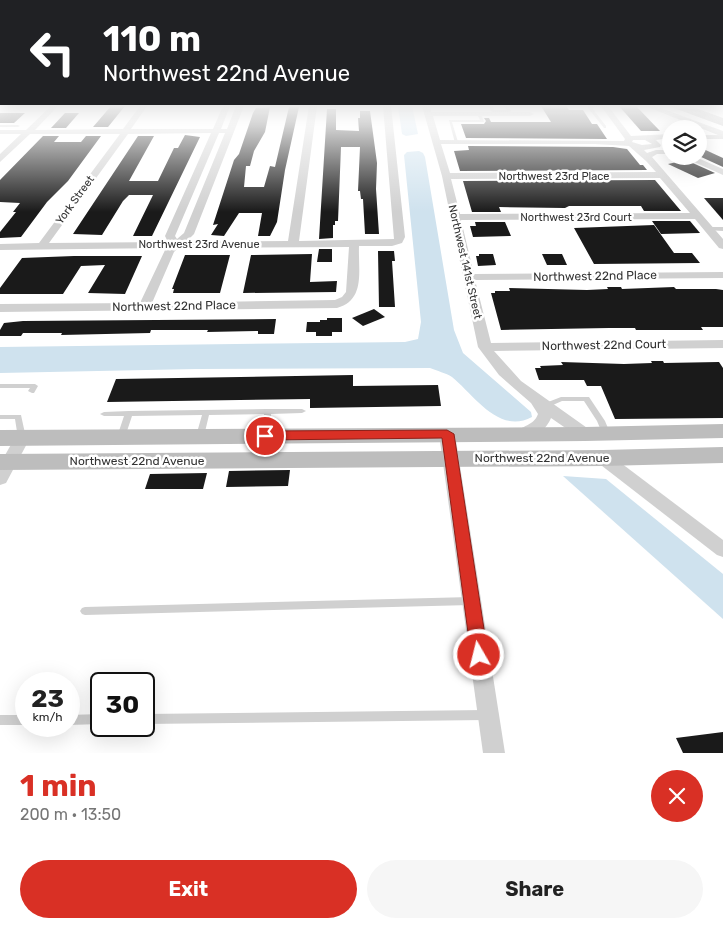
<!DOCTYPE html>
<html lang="en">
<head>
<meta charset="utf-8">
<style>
	:root { --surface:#fff; --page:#f6f6f6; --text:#222; --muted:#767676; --accent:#d93025 }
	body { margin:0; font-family:Rubik,sans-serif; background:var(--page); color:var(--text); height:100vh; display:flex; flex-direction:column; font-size:19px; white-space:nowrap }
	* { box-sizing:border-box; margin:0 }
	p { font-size:16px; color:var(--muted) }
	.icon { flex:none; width:28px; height:28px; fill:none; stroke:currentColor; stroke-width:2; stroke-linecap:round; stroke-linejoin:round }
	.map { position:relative; height:753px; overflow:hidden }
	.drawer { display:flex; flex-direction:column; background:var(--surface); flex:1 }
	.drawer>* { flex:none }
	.hud { position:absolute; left:0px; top:0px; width:724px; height:105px; box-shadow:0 5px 20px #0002; background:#202124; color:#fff; overflow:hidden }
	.buttons { position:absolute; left:662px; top:120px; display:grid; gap:10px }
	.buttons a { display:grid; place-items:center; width:45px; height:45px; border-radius:50%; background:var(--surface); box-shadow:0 5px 20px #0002; font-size:25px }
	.speed { position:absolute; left:15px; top:672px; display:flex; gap:10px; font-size:25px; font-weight:700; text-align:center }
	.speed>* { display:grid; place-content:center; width:65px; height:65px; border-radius:50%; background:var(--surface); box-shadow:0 5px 20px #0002; line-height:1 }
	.speed small { font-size:12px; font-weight:400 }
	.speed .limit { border:2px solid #111; border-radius:8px; background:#fff; color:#111 }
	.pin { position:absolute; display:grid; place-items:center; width:42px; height:42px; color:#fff; margin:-21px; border:2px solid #fff; border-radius:50%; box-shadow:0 1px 5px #0007 }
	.me { position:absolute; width:55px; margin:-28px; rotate:352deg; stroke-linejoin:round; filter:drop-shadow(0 0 4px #0008) }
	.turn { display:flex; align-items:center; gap:18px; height:105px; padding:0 20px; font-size:22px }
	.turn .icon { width:65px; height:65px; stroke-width:2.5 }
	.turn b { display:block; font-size:35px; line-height:42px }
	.round { display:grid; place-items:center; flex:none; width:52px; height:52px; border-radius:26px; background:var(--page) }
	.headline { display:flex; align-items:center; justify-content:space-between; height:85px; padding:0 20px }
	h1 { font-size:30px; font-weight:700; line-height:38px; color:var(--accent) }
	.action { display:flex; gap:10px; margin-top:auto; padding:10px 20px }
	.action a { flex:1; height:58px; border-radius:30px; background:var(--accent); color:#fff; font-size:20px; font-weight:700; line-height:58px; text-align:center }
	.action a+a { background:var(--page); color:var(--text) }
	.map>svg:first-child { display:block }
	.water { fill:#cfe2ee }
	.building { fill:#1a1a1a }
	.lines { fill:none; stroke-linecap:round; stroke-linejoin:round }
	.lane { fill:#d0d0d0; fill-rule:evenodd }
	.street { fill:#d0d0d0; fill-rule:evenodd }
	.secondary { fill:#bdbdbd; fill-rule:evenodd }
	.primary { fill:#ababab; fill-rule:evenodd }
	.route { fill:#d93025; stroke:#8d1f18 }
	.labels { text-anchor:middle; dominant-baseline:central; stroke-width:5; stroke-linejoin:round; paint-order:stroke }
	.far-street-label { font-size:11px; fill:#333; stroke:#fff }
	.street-label { font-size:12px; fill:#333; stroke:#fff }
</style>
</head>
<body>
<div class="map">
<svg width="723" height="753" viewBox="0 0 723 753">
	<rect width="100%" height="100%" fill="#fff"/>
	<g class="water">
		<path d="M398,106H412L418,134L406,136L402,134Z"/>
		<path d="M419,151L423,153L425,157L454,330L463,353L531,412L532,417C499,435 474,395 452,377C446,373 437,371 430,368L196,369L0,373V347L405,342L418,339L421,322L404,155L407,152Z"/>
		<path d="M563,476L606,479L723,574V619Z"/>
	</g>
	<g class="building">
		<path d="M111,106H125L108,127H93Z"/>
		<path d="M541,106H566L569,110H583L592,124H597L607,139L466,138L461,124H484L486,121L484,118H489L491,122H551Z"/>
		<path d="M619,106H636L660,131H641Z"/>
		<path d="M270,107L265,132L254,151L250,166H246L244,187H264L270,166L275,167L289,107H299L285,170L277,222L270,236H258L262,213H239L224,236L211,235L218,224L213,225L234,160L239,154L253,113L256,108Z"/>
		<path d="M327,109H336V130L359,131L358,118H360V111H370L377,163L376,189L379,234H365L363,199H361L360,191H358L360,147H341L338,221H335V225H333V238L319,239Z"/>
		<path d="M0,113H25L14,123H0Z"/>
		<path d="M65,113H79L66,128H51Z"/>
		<path d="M185,135L200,137L152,236H133L153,195H129L123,201L102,235L73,234L138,136H154L129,181H158L174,148H178Z"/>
		<path d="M43,136H59L54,142H81L86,136H101L68,181L47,202L21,237L0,238V232L16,212H13L20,203L0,202V180Z"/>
		<path d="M468,146L613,147L627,149L640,165H643L647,170L460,171L454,151L469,150Z"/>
		<path d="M699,147L723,158V167L699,156Z"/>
		<path d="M686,160L715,173L698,178L668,164Z"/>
		<path d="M655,180L681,211H644L641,206H569L565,208L499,207L501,212H472L463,181Z"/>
		<path d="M704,198H723V220Z"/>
		<path d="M652,221H690L700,233L661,234Z"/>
		<path d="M475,222H505L511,236L473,237L470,226H476Z"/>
		<path d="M654,225L674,253H692L700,263L594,264L574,228Z"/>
		<path d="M319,249H332V262H317Z"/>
		<path d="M378,251H394L395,261H392L395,307H379Z"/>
		<path d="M312,254L310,282L337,281L336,292L243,293L251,255Z"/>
		<path d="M479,254H493L496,265L478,266L476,256H479Z"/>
		<path d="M542,254H562L567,265H547Z"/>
		<path d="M185,255H230L220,293H173L174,289H172Z"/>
		<path d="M74,256H142L125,294L88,293L105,265L81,266L63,294H0V288L22,258Z"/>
		<path d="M607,287H621L622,289L674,287L676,289H716L723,290V327H701L703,330H636L635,328H609L501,330L491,293H495V291H510L509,288L587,290L608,289Z"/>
		<path d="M374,309L385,317L363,326L352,318Z"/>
		<path d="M327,318H342V332H332V336H316V332H306L307,322H320V320H327Z"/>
		<path d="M276,319L274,334H258V331L207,332L208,330H151L150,333L61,335L62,333H23L21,336H0V330L4,323L23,321Z"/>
		<path d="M651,361H663L664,363L719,362L723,368V418L615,419L601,386H587L584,380H539L535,368H541L540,366L563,365L561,362L624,364L652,363Z"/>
		<path d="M353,375V386L438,385L441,406L310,408V399L107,402L116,379Z"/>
		<path d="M290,470L288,486L226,487L229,471Z"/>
		<path d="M207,473L203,489H145L150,474Z"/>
		<path d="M723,732V753H683L676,738Z"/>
	</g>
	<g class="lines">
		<g class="lane">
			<path d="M489,106H493L494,110H507L504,106H508L511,111L509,112H493L491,111Z"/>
			<path d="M588,106H606L592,108L606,126V128H604L588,108Z"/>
			<path d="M479,113L481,114L484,122H452L458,142L455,143L449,120H480L477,114Z"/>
			<path d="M0,125H18L20,126L18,127H0Z"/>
			<path d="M708,227H723V231L706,230V228Z"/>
			<path d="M0,384H35L38,386L34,393H32L28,391L30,388H0Z"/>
			<path d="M561,397H589L605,421L610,433L609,435H603L597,421L584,401H562L546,408L542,406L543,404Z"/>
			<path d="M266,409H302L306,411L302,413L271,414L269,436L268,438H262L261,436L264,414L209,415L204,436L203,438H197L196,436L202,415L132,416L125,437L124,439H118L117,437L124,416H104L100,414L104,412L129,411Z"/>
			<path d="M0,415H21L26,438L25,440H19L18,438L15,419H0Z"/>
			<path d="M471,597L474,598L476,601L474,604L471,605L85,615L82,614L80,611L82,608L85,607Z"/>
			<path d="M486,710L490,711L492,715L490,719L486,720L144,724V714Z"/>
			<path d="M101,714V724L69,725V715Z"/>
			<rect x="0" y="715" width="26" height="10"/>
		</g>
		<g class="street">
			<path d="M51,106H58L35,130L123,129L140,106H147L131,129H213L223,106H230L221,129H227L236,106H244L194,234L186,242L288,241L309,106H317L299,241L394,239L383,106H391L405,237L402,243L392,246H359C358,270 366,300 337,308L0,312V304L140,303L166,248L0,250V244L39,243L120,134H30L0,162V154L21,134H0V130H26ZM211,133L165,236L168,242L49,243L128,134ZM219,133H225L184,233L177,239L175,236ZM349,247L346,292L342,297L335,300L152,303L174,252L178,248Z"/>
			<path d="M422,106H430L431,112H530L534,114L530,116H433L440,140L624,141L625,139L601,106H608L631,136L671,134V138L656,140L661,145L660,147L644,150L647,153L656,150H671V154H657L652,157L723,239V249L719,248L695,219L461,220L474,274L723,272V278L475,280L491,343L723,340V348L494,351L521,381L590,430L593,434L590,438L585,439L580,438L551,418C546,430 532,442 518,438L515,434C521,425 534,426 538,414L531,403L499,375L478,347L442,176ZM633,140H645L652,144L642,145L632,142ZM441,144H595L629,146L646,161L656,172L450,173ZM660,178L690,213L460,214L451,179Z"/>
			<path d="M645,106H655L723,131V139H699V135H718Z"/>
			<path d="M681,156H693L723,169V175Z"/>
			<path d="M447,429L452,430L455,434L505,753H483L439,434L442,430Z"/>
			<path d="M22,433L27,434L30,438L6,483L0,485V464L17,434Z"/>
			<path d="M603,452L609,454L723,540V557L717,555L597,462L595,458L597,454Z"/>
		</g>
		<g class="secondary">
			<path d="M723,424V438L585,441L0,446V430L585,427Z"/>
			<path d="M723,447V463L603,466L0,470V454L603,450Z"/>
		</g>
		<path class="primary" d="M672,106H690L723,118V126L674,108Z"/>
	</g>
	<linearGradient id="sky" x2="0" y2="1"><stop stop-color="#9ec6ea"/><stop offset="0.5" stop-color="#fff"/><stop offset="1" stop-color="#fff" stop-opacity="0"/></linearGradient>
	<rect width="723" height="212" fill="url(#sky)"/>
	<path class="route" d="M447,430L454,434L488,655L485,661L479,663L473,661L471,655L442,438L265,440L259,436L265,431Z"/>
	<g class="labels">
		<g class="far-street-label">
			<text x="554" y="176">Northwest 23rd Place</text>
			<text transform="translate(75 200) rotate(-54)">York Street</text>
			<text x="576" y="217">Northwest 23rd Court</text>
			<text x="199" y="244">Northwest 23rd Avenue</text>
			<text transform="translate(465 262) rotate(77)">Northwest 141st Street</text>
		</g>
		<g class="street-label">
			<text transform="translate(595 276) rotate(-1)">Northwest 22nd Place</text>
			<text transform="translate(174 306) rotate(-1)">Northwest 22nd Place</text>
			<text transform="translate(604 345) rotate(-1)">Northwest 22nd Court</text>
			<text x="542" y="458">Northwest 22nd Avenue</text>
			<text x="137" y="461">Northwest 22nd Avenue</text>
		</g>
	</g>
</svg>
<div class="buttons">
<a><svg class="icon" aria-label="layers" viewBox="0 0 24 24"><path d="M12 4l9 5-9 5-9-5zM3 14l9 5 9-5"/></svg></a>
</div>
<div class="speed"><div>23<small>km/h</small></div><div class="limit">30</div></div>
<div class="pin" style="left:265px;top:436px;background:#d93025"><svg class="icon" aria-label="arrive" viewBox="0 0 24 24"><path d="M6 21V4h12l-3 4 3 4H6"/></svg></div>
<svg class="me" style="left:479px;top:655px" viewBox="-20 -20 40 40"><circle r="17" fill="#d93025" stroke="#fff" stroke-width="3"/><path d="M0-11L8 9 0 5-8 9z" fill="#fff"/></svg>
<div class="hud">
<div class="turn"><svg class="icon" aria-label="left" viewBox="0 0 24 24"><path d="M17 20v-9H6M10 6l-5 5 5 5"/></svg><div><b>110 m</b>Northwest 22nd Avenue</div></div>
</div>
</div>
<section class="drawer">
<div class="headline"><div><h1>1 min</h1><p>200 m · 13:50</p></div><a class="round" style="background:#d93025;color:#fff"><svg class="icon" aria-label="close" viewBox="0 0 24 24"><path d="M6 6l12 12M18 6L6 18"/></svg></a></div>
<div class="action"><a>Exit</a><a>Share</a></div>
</section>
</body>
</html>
